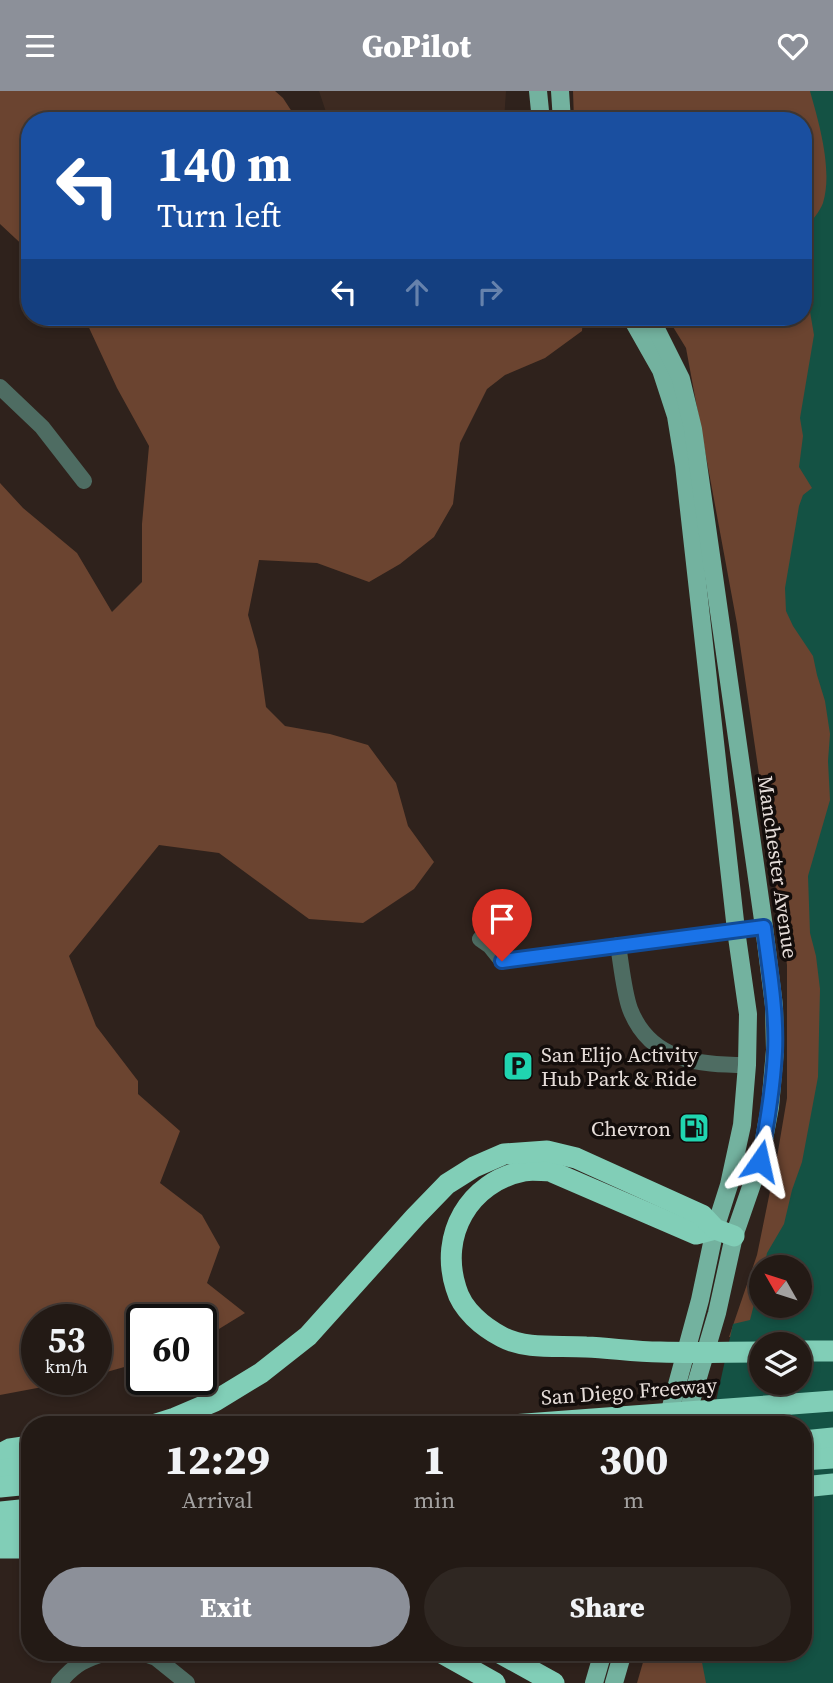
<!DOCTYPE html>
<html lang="en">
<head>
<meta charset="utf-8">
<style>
	:root { --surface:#231a15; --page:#2f2722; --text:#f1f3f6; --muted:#a3a1a0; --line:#403834; --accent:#8c9099 }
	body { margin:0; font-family:"Source Serif 4",serif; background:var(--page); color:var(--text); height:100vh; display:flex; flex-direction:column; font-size:26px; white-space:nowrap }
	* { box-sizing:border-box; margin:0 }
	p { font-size:23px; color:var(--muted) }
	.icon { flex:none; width:38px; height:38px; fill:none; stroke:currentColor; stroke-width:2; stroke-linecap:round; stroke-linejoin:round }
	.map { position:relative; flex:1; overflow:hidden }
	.details { position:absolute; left:21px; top:1325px; width:791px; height:245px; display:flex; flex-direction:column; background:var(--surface); border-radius:28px; box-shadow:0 4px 10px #0003,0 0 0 2px var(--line) }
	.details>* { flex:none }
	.hud { position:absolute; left:21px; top:21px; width:791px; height:214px; border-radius:28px; box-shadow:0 4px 10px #0003,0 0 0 2px var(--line); background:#1a4fa0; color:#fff; overflow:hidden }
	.needle { width:46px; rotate:309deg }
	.tools { position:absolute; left:749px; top:1164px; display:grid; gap:14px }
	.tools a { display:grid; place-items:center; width:63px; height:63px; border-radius:50%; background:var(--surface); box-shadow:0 4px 10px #0003,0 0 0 2px var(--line); font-size:35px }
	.speed { position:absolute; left:21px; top:1213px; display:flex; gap:14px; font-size:35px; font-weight:700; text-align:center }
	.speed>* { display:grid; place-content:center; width:91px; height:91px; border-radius:50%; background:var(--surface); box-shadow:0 4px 10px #0003,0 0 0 2px var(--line); line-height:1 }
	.speed small { font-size:18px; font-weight:400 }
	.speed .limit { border:4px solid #111; border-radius:10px; background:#fff; color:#111 }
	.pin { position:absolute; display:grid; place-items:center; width:60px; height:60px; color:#fff; margin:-72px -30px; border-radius:50% 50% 50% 0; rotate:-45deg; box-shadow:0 0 7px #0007 }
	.pin .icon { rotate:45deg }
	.me { position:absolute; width:77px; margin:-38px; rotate:11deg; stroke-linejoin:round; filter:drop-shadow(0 0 5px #0008) }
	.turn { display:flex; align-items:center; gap:24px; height:147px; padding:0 21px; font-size:32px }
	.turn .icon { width:91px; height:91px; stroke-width:2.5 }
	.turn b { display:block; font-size:49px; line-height:60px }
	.lanes { display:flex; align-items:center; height:66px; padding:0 21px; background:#0003; justify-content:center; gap:35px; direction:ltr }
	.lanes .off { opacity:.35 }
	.eta { display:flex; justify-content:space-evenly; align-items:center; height:119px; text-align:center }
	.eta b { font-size:42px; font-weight:800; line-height:49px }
	.button { display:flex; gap:14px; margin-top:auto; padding:14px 21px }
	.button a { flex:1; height:80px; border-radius:42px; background:var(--accent); color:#fff; font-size:28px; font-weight:800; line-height:80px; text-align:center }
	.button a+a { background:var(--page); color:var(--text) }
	header { display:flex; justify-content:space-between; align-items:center; height:91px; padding:0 21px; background:var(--accent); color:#fff; font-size:32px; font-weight:800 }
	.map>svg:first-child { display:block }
	.built { fill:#3d2a21 }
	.green { fill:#6b4430; fill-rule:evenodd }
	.water { fill:#145244; fill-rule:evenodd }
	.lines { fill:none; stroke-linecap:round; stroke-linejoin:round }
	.minor { stroke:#4e6c62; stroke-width:16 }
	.major { stroke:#73b29f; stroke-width:18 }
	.highway { stroke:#81ceb7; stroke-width:21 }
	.route-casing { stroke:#114b97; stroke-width:18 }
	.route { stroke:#1a73e8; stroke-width:12 }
	.labels { text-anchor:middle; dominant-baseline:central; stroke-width:7; stroke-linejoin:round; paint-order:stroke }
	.street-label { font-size:21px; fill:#e6ddd9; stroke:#130d0b }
	.poi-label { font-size:21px; fill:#e6ddd9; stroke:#130d0b; text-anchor:start }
</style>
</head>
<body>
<header><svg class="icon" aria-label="menu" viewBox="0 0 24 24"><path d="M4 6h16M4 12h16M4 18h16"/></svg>GoPilot<svg class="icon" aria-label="heart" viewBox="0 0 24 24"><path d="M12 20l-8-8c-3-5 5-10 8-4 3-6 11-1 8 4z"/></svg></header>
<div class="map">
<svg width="833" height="1592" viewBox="0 0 833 1592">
	<rect width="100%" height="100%" fill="#2f221c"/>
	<path class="built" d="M319,0H506L504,30H329Z"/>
	<g class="green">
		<path d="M0,0H275L283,7L298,30H30V161L0,133Z"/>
		<path d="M573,0H833V1237L729,1246L757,1164L777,1066L787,1007V874L737,533L686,257L667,226H803V30H574ZM761,1176H800V1214H761Z"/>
		<path d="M84,226H534L535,229L547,226H583L582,240L545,267L505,284L487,298L460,352L453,413L434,446L400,473L369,491L317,472L259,469L248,524L258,559L266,616L285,635L330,643L368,654L396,692L408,735L434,771L414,798L363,832L309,828L219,762L159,754L69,865L96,935L138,990V1003L180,1040L160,1092L202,1124L220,1156L207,1192L245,1222L201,1249V1228H142V1271L96,1284V1228H37V1288H85L0,1304V392L23,417L77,462L112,521L142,491V433L149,355L117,297Z"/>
		<path d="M646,1561H803L833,1592H637Z"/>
	</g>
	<path class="water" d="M810,0H833V1592H706L700,1561H803V1334L711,1333L733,1233L750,1229L761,1186V1214H800V1176H764L767,1162L784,1133L792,1099L802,1071L818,986L820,898L816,865L810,842L808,785L830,709L828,670L830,643L825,610L817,584L813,565L793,535L786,520L785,497L799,415L803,404L812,397L799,376L803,345L800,327L814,244L805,191L803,136L808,135C813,128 820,120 823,112C833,79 819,32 810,0ZM761,1253H800V1292H761Z"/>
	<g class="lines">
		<g class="minor">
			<path d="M0,296L42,336L84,390"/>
			<path d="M480,848L490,855L502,870L764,836"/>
			<path d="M618,854C621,872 624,902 630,918C650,970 698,974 747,974"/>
			<path d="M139,1561L156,1567L187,1592"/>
			<path d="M59,1592C75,1573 85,1568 109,1561"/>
		</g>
		<g class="major">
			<path d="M538,0L541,30"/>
			<path d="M560,0L562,30"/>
			<path d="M631,226L661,279L676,325L684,374L736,839L748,923L747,974L742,1034L729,1094L715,1138L700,1209L666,1334"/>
			<path d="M650,226L681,288L693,338L764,836L774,915L775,959L770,1016L760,1070L734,1145L717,1222L684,1334"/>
			<path d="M594,1592L603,1561"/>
			<path d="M614,1592L623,1561"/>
		</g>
		<g class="highway">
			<path d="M715,1138L696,1143L550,1080C542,1080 532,1078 524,1080C469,1091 439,1144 456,1197C462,1219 483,1236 502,1246C526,1259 560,1254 586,1256C611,1257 635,1261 660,1261C694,1262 728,1261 761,1261"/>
			<path d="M800,1260H833"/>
			<path d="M153,1334L175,1327L215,1310L261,1282L308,1245L415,1126L447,1093L474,1076L504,1063L547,1060L576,1067L702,1124L715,1138L734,1145"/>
			<path d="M512,1334L833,1310"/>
			<path d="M717,1334L768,1329"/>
			<path d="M803,1350L833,1347"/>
			<path d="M0,1363L10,1358L30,1355"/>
			<path d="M803,1369L833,1367"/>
			<path d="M0,1379L30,1376"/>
			<path d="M0,1396L30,1393"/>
			<path d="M803,1396L833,1393"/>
			<path d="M0,1421L30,1418"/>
			<path d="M0,1440L30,1438"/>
			<path d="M0,1457H30"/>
			<path d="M440,1561L495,1592"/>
			<path d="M498,1561L554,1592"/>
		</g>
	</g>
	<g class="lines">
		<g class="route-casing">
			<path id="route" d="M502,870L764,836C769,877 777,920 775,961C773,998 767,1034 760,1070"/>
		</g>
		<use href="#route" class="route"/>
	</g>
	<defs>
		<g id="parking-square" transform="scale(1.575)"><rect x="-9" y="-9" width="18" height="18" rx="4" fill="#20d5b0" stroke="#130d0b"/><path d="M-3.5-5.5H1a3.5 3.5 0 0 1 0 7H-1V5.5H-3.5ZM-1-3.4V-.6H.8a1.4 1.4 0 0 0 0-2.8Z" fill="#111"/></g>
		<g id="fuel-square" transform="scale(1.575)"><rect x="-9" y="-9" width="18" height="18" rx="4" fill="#20d5b0" stroke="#130d0b"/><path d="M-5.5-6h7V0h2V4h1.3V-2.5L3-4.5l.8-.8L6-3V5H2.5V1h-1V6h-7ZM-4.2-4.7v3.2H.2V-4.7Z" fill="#111"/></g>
	</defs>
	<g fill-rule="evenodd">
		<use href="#parking-square" x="518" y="975"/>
		<use href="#fuel-square" x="694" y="1037"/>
	</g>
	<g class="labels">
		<g class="street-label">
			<text transform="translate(778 776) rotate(82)">Manchester Avenue</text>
			<text transform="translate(629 1300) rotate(-4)">San Diego Freeway</text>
		</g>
		<g class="poi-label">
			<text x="541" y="963">San Elijo Activity<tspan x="541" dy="24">Hub Park &amp; Ride</tspan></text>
			<text x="671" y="1037" text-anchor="end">Chevron</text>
		</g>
	</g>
</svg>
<div class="tools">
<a><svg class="needle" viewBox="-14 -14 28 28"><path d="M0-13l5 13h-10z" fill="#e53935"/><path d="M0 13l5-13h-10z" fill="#a3a1a0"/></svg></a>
<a><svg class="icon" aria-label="layers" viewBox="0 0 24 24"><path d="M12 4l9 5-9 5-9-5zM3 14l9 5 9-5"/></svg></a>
</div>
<div class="speed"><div>53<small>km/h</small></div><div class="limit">60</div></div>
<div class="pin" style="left:502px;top:870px;background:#d93025"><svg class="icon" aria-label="arrive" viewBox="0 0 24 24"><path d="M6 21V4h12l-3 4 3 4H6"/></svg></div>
<svg class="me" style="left:760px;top:1070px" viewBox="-20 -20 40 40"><path d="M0-17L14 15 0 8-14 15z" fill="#1a73e8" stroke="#fff" stroke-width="4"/></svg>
<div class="hud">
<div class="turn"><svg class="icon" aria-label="left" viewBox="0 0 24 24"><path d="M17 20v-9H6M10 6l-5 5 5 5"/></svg><div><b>140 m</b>Turn left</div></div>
<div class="lanes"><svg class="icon" aria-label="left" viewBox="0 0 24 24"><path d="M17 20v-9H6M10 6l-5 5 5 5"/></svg><svg class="icon off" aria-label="ahead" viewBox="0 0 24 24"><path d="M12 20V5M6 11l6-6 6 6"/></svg><svg class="icon off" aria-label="right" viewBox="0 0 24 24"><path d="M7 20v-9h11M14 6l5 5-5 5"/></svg></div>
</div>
<section class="details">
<div class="eta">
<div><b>12:29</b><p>Arrival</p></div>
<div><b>1</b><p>min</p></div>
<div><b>300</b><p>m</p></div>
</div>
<div class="button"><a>Exit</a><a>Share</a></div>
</section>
</div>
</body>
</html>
